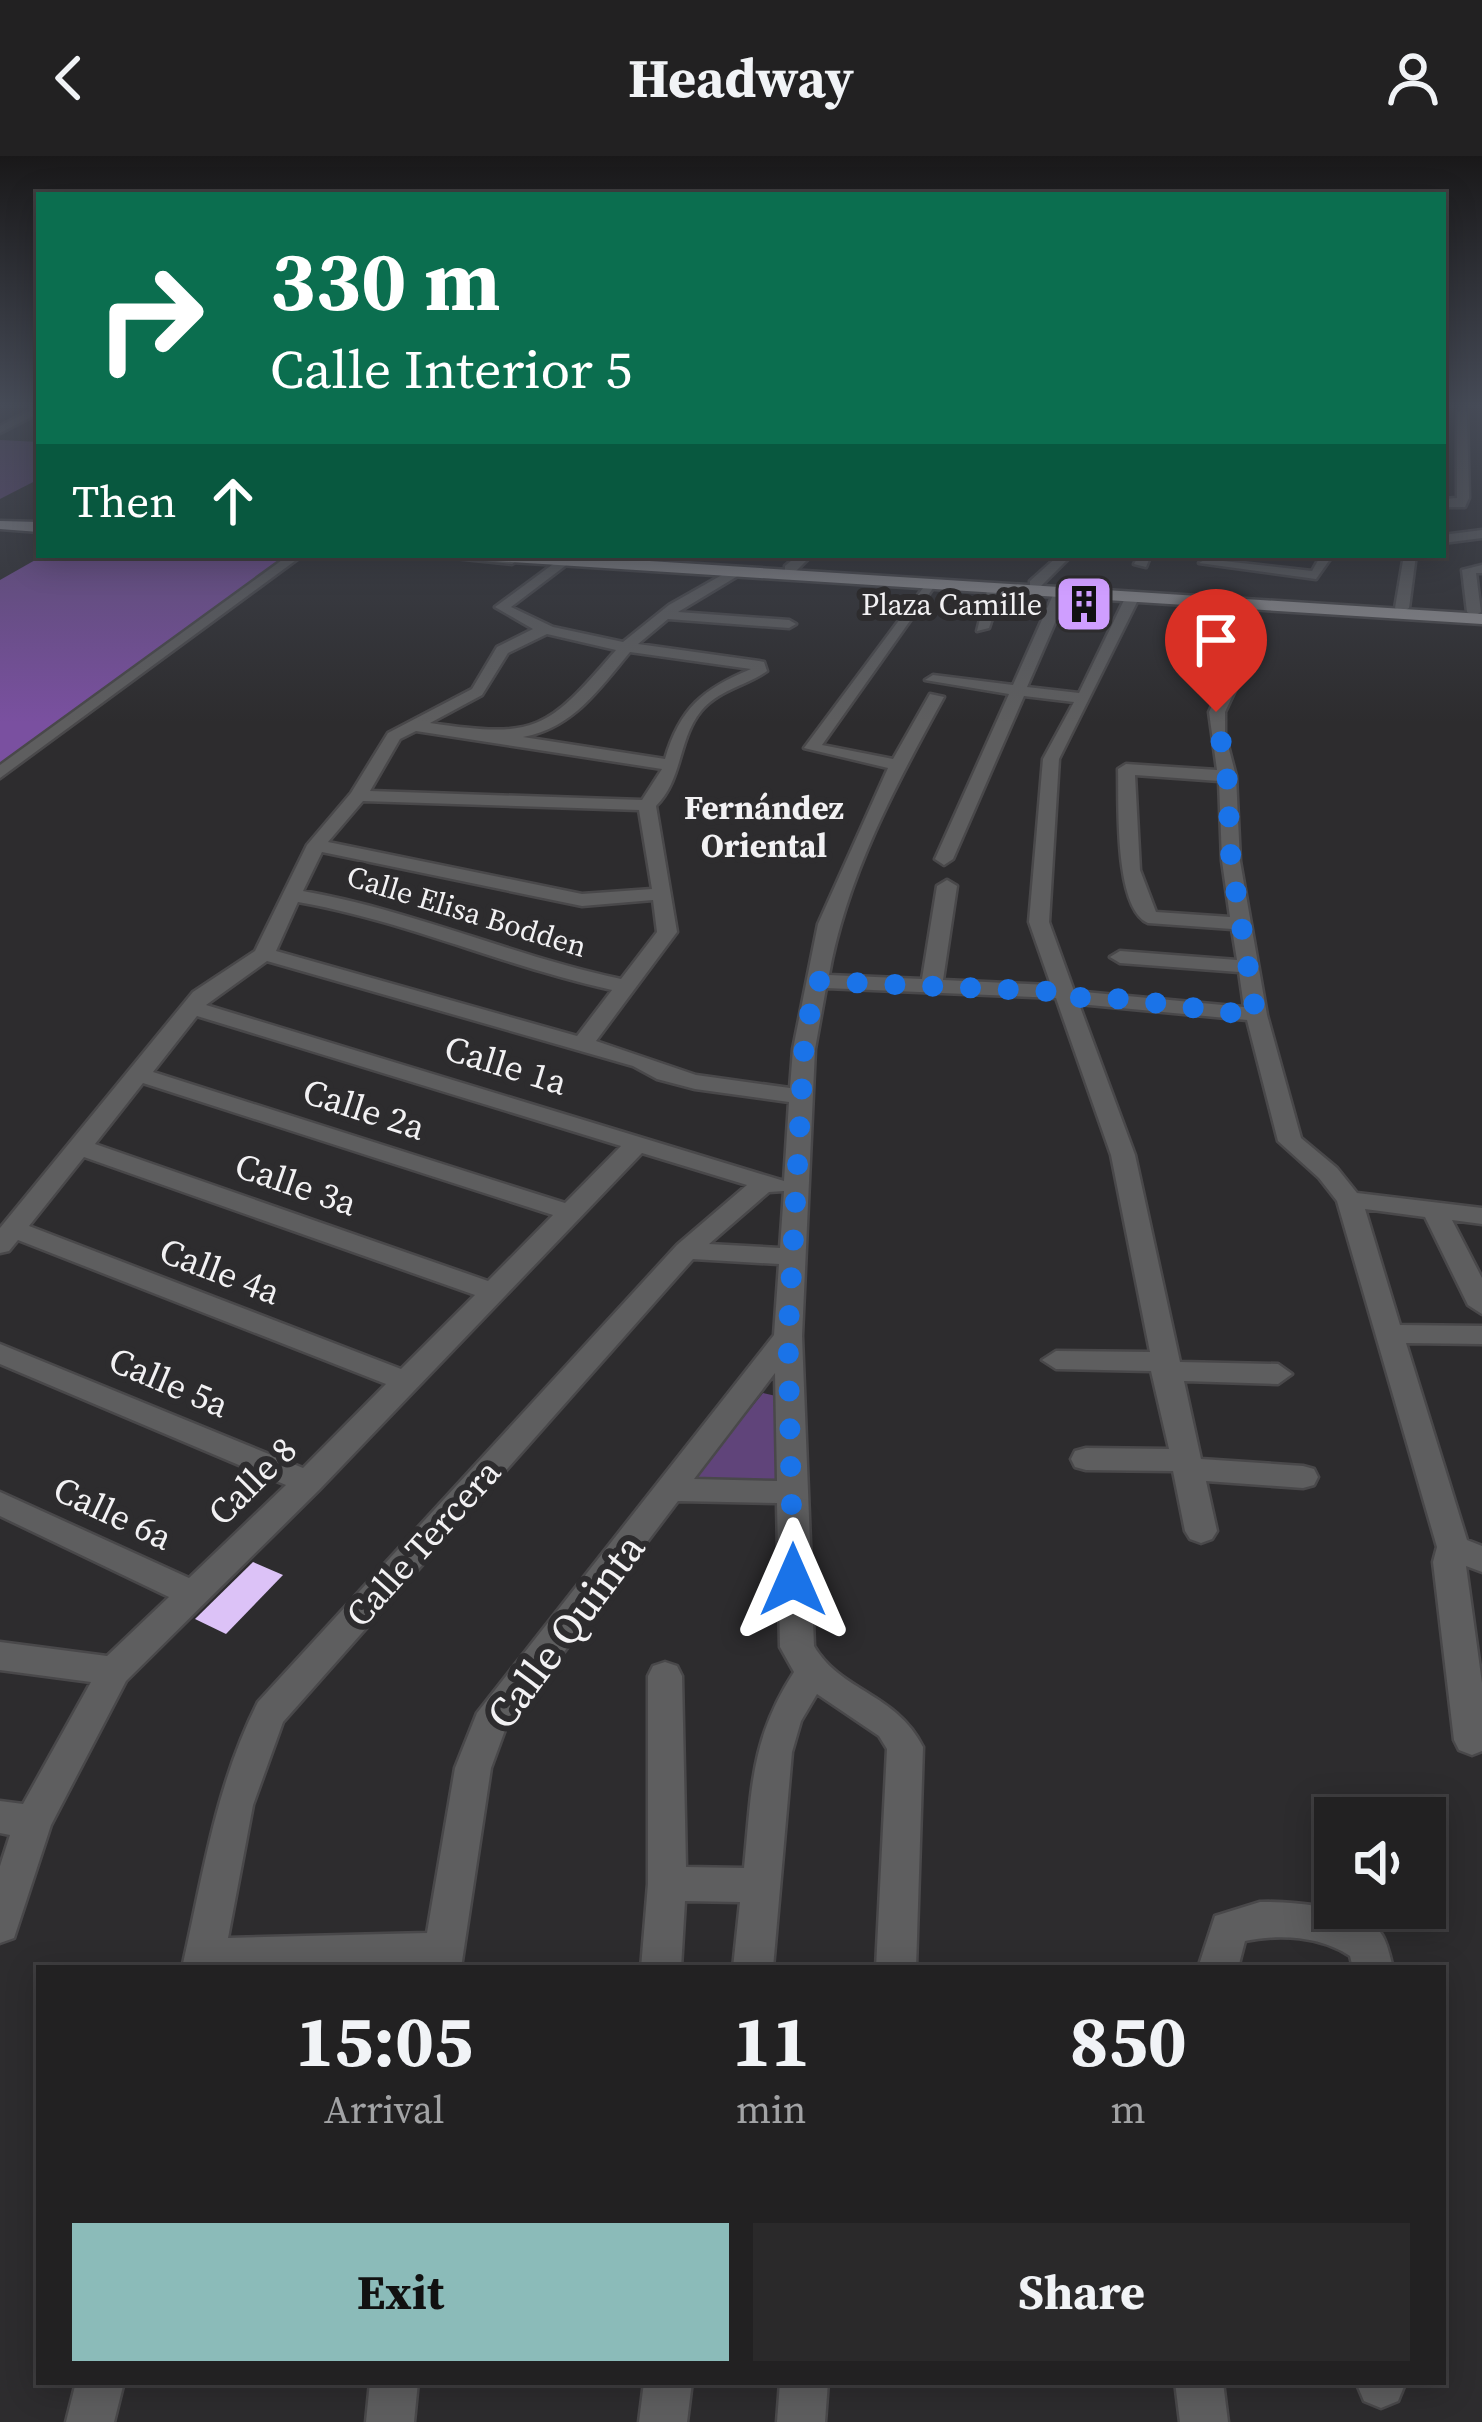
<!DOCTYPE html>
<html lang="en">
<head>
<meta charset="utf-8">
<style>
	:root { --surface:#222122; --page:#2a292a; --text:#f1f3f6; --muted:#a2a3a5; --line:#3f3e40; --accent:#8bbbb9 }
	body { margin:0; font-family:"Source Serif 4",serif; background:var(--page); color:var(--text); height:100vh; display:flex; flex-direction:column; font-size:45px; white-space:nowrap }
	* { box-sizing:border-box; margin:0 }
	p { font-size:39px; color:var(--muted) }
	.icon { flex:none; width:66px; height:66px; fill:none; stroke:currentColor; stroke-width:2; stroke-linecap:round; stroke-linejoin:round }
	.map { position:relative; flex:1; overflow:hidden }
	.sheet { position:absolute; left:36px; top:1809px; width:1410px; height:420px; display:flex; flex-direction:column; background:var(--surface); border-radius:0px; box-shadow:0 6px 30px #0003,0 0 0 3px var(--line) }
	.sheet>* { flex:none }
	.guide { position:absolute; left:36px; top:36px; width:1410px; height:366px; border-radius:0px; box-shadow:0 6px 30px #0003,0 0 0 3px var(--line); background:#0b6e4f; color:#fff; overflow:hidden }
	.fabs { position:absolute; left:1314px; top:1641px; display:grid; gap:24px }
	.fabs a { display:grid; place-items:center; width:132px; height:132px; border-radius:0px; background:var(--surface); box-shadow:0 6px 30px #0003,0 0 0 3px var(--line); font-size:60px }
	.pin { position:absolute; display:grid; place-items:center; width:102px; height:102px; color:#fff; margin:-123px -51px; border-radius:50% 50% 50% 0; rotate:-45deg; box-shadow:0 0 12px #0007 }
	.pin .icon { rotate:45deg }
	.me { position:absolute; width:132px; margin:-66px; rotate:0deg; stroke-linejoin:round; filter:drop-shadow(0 0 9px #0008) }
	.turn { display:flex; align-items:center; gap:42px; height:252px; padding:0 36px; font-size:54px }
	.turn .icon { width:156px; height:156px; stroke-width:2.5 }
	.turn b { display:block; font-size:84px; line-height:102px }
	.then { display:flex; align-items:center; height:114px; padding:0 36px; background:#0003; gap:24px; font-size:45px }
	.eta { display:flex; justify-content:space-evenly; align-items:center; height:204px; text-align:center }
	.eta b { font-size:72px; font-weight:700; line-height:84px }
	.action { display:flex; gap:24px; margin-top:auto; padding:24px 36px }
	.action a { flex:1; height:138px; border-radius:0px; background:var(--accent); color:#111; font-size:48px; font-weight:700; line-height:138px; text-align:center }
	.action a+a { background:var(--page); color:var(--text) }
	header { display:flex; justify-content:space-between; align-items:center; height:156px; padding:0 36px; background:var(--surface); font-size:54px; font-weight:700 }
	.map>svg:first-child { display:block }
	.green { fill:#60447a }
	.forest { fill:#7a50a0 }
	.building { fill:#dcc2f7 }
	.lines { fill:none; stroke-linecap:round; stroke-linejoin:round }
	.minor-casing { stroke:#49484a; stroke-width:5 }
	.major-casing { stroke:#49484a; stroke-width:5 }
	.minor { fill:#5e5e5f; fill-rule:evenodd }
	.major { fill:#8f8e90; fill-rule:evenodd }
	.route { stroke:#1a73e8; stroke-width:21; stroke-dasharray:0 37.8 }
	.labels { text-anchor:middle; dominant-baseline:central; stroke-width:12; stroke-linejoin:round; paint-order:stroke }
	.far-poi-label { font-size:30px; fill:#f2f1f3; stroke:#2d2c2e; text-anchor:end }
	.far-street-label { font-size:30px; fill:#f2f1f3; stroke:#2d2c2e }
	.far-neighbourhood-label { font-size:33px; font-weight:bold; fill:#f2f1f3; stroke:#2d2c2e }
	.street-label { font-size:36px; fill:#f2f1f3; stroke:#2d2c2e }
	.near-street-label { font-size:42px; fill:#f2f1f3; stroke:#2d2c2e }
</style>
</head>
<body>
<header><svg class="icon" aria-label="back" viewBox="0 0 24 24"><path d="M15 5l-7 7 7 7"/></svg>Headway<svg class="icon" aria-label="person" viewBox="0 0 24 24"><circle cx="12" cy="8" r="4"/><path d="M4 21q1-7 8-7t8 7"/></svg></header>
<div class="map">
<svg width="1482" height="2266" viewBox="0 0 1482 2266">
	<rect width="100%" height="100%" fill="#2d2c2e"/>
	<g class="green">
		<path d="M0,284L39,286V323L0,343Z"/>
		<path d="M763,1237L776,1240L779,1327L697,1323L696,1319Z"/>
	</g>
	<path class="forest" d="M44,399H288L0,611V424Z"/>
	<path class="building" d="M253,1406L283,1419L226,1478L195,1463Z"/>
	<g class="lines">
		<g class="minor-casing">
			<g id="minor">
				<path d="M39,250V257L0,277V270Z"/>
				<path d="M1462,253L1467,256L1469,342L1465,351H1443V343L1457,342V256Z"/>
				<path d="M1482,374V382L1443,387V379Z"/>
				<path d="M289,399H303L0,622V609Z"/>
				<path d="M426,399H494L518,404L512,408Z"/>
				<path d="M798,399H812L795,416H785V410Z"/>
				<path d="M1059,399H1072L1040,431H1030V425Z"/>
				<path d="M1139,399H1151L1146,411L1134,408Z"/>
				<path d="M1321,399H1333L1316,423L1199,407L1206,403L1312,415Z"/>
				<path d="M1404,399H1416L1409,452L1402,456L1395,452Z"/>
				<path d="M564,400L569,407L511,451L553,471L623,486L669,449L736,411L741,418L678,456L789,464L796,468L789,472L668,463L638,488L759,505L764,506L767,515C746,530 718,534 701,555C678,583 683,623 656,650L677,776L596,885L696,919L790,932L793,893L818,768L888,612L804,592L929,424L936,428L822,589L893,603L930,538L944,541C896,628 846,722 829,819L922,823L937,730L947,724L957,730L943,824L1051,829L1029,766L1043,603L1074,546L1024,540L953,703L944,709L935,703L1009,538L925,524L933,519L1013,529L1053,439L1060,435L1067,439L1027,531L1079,537L1126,440L1133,436L1140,440L1059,603L1049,766L1074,835L1244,851L1239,816L1120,807L1110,801L1120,795L1237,804L1232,773L1148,767C1114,752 1119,647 1118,613L1126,608L1217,614L1209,556L1223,526L1242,447L1254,444L1239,526L1225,556V578L1236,620L1240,705L1267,859L1301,982L1337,1012L1357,1037L1482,1052V1068L1452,1064L1482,1122V1158L1468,1149L1425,1061L1365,1053L1400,1169L1482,1170V1188L1406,1187L1467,1384L1482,1390V1416L1466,1410L1482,1527V1595L1472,1599L1459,1594L1454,1584L1433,1406L1437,1391L1337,1045L1319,1022L1278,985L1247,864L1079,848L1135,999L1180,1206L1278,1208L1292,1218L1278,1228L1184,1225L1201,1303L1303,1310L1314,1313L1318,1321L1314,1329L1303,1332L1206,1325L1217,1375L1212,1383L1201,1387L1190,1383L1185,1375L1173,1315L1086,1314L1075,1311L1071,1303L1075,1295L1086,1292L1169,1293L1151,1215L1056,1213L1042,1204L1056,1195L1150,1196L1111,999L1056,842L826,832L815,893L802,1180L814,1490C841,1536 896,1537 923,1591L916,1812H876L887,1593L879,1580L817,1538L801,1565L792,1596L773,1812H733L740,1746L685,1745L681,1812H641L648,1728V1520L653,1510L665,1506L677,1510L682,1520L686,1711L744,1712C752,1634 750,1584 794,1516L780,1491L777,1347L678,1345L505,1574L491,1612L461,1812H182C203,1720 215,1631 258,1546L677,1089L747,1029L642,997L319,1334L126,1525L51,1669L14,1782L0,1787V1710L10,1679L0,1677V1645L23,1648L91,1526L0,1514V1486L107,1500L169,1441L0,1360V1336L189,1422L286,1329L0,1208V1188L303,1312L386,1228L18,1084L9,1095L0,1097V1072L193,836L255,795L307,689L351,637L388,577L472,533L497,491L533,473L495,451ZM547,478L616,494C547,574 537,583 430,567L482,539L508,497ZM630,496L751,513C703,533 680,552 665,603L523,581C573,572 599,533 630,496ZM416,575L662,613L642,644L370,635L400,583ZM1135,619L1219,625L1222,705L1230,761L1156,756L1140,714ZM363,645L639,654L652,733L582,738L328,686ZM322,696L582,750L653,744L657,776L621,823C513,800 412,754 303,735ZM298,746C406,765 506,811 612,834L577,880L276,795ZM267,805L633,910L657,923L695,933L789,946L784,1025L206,849ZM197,860L621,990L565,1047L153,916ZM143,927L553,1059L488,1125L95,988ZM84,1001L475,1139L401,1213L29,1070ZM784,1035L780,1092L709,1088L769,1036ZM693,1103L779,1108L774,1179L477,1557L455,1612L427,1777L228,1782L253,1649L283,1566ZM775,1217L777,1325L694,1323Z"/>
				<path d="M1482,409V417H1476L1481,456L1474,460L1467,456L1462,414Z"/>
				<path d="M994,431L1001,435L989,472L977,475L987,435Z"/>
				<path d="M1260,1746C1291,1745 1358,1751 1380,1776C1387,1784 1390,1801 1393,1812H1353L1350,1800C1320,1780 1280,1778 1245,1785L1238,1812H1198L1215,1760Z"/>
				<path d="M76,2226H124L114,2266H66Z"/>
				<path d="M370,2226H418L414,2266H366Z"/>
				<path d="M644,2226H692L687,2266H639Z"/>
				<path d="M780,2226H828L825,2266H777Z"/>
				<path d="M1175,2226H1223L1228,2266H1180Z"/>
				<path d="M1356,2226H1404L1405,2228L1398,2245L1381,2252L1364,2245Z"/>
			</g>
		</g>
		<g class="major-casing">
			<g id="major">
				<path d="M0,365L39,366V376L0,373Z"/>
				<path d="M472,399H554L1482,458V468L480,404Z"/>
			</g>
		</g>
		<use href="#minor" class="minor"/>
		<use href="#major" class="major"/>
	</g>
	<linearGradient id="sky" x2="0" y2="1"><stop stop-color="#191819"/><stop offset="0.44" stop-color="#464b57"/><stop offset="1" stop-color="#464b57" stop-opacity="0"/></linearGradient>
	<rect width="1482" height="567" fill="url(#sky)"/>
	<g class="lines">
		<path class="route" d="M793,1424L788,1180L804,893L815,825L1064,836L1066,841L1126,843L1256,860L1231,705L1227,620L1216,556"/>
	</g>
	<defs>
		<g id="building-square" transform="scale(3)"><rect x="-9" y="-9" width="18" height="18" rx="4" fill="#cf9eff" stroke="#2d2c2e"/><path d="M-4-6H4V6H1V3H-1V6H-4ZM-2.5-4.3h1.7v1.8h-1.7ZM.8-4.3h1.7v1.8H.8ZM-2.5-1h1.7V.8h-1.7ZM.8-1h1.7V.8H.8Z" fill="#111"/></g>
	</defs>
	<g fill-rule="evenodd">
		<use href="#building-square" x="1084" y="448"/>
	</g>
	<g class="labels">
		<g class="far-poi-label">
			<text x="1042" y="448">Plaza Camille</text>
		</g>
		<g class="far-street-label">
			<text transform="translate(467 755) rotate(17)">Calle Elisa Bodden</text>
		</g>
		<g class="far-neighbourhood-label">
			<text x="764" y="651">Fernández<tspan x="764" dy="38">Oriental</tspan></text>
		</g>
		<g class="street-label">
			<text transform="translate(506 909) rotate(17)">Calle 1a</text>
			<text transform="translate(364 953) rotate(18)">Calle 2a</text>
			<text transform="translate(296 1028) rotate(19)">Calle 3a</text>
			<text transform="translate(220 1115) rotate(21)">Calle 4a</text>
			<text transform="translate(169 1226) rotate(23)">Calle 5a</text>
			<text transform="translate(252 1325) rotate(-45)">Calle 8</text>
			<text transform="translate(113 1357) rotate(25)">Calle 6a</text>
			<text transform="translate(423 1387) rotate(-48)">Calle Tercera</text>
		</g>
		<g class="near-street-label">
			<text transform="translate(565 1475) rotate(-53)">Calle Quinta</text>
		</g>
	</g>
</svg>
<div class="fabs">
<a><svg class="icon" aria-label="sound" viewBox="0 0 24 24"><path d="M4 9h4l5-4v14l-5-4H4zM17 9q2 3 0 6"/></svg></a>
</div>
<div class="pin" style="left:1216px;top:556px;background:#d93025"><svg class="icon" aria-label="arrive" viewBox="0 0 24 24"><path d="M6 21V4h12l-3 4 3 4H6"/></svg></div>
<svg class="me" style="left:793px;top:1424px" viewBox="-20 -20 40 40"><path d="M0-17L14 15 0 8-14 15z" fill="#1a73e8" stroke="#fff" stroke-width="4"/></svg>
<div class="guide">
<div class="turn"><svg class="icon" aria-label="right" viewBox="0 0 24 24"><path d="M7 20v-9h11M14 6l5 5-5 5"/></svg><div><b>330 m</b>Calle Interior 5</div></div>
<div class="then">Then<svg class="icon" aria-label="ahead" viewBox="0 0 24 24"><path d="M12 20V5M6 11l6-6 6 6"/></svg></div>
</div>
<section class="sheet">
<div class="eta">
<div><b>15:05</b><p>Arrival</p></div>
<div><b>11</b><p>min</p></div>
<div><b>850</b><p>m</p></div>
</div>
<div class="action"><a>Exit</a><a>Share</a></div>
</section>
</div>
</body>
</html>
